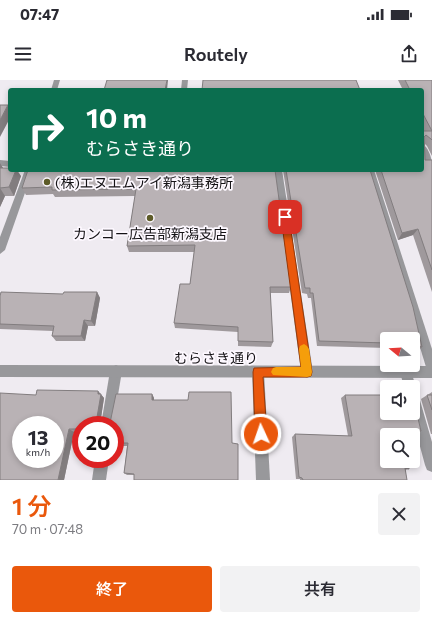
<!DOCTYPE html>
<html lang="ja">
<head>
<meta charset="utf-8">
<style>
	:root { --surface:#fff; --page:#f2f2f3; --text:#2b2b33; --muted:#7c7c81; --accent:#ea580c }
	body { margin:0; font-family:Commissioner,"Noto Sans JP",sans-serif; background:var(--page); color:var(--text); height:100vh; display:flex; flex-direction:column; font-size:15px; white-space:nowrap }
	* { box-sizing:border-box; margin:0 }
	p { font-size:13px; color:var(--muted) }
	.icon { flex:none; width:22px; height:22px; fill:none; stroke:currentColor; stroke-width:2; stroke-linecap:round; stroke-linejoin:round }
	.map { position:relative; height:400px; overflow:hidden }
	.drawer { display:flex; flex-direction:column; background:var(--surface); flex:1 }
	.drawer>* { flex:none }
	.guide { position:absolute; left:8px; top:8px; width:416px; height:84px; border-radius:4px; box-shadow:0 2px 6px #0003; background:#0b6e4f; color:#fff; overflow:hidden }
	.needle { width:26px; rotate:288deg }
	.fabs { position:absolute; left:380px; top:252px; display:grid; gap:8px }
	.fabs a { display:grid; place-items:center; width:40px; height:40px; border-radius:4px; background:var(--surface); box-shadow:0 2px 6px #0003; font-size:20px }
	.speed { position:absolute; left:12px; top:336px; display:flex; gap:8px; font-size:20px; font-weight:700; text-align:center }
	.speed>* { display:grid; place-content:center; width:52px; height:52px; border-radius:50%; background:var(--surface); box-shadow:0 2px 6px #0003; line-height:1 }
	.speed small { font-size:10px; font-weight:400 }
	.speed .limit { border:6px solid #d22; background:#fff; color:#111 }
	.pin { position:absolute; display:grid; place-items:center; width:34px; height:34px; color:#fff; margin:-17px; border-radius:8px; box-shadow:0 2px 6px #0006 }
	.me { position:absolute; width:44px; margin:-22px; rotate:357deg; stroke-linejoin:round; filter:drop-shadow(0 0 3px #0008) }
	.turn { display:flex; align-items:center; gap:14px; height:84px; padding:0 12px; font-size:18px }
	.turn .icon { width:52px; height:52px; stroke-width:2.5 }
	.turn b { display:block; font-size:28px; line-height:34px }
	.round { display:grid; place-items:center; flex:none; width:42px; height:42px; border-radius:4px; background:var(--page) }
	.overview { display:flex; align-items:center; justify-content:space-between; height:68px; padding:0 12px }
	h1 { font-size:24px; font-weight:600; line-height:30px; color:var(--accent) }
	.button { display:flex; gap:8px; margin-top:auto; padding:8px 12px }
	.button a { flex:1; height:46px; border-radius:4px; background:var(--accent); color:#fff; font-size:16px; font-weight:600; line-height:46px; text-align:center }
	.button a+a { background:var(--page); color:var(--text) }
	.status { display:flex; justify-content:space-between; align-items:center; height:28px; padding:0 20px; background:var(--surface); direction:ltr }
	.status svg { height:11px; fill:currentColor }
	header { display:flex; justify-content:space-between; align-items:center; height:52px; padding:0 12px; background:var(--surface); font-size:18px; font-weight:600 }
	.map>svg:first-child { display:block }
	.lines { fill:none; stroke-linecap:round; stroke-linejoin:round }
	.service { fill:#98989b; fill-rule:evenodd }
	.minor { fill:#98989b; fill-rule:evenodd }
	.tertiary { fill:#98989b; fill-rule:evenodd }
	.wall { fill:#9f999c }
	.shaded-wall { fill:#827d7f }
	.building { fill:#b9b2b5; stroke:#827d7f; fill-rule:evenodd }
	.route { fill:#ea580c; stroke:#983908 }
	.slow { fill:#f59e0b }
	.poi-dot { fill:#5d5b28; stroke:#fdf8ff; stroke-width:1.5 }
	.labels { text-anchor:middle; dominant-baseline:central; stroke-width:3.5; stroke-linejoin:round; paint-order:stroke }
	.poi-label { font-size:14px; fill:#141215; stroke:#fdf8ff; text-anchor:start }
	.street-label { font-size:14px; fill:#141215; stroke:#fdf8ff }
</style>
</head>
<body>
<div class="status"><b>07:47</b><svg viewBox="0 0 49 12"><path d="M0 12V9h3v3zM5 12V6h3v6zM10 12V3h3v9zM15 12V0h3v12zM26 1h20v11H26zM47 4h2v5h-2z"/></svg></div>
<header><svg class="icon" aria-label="menu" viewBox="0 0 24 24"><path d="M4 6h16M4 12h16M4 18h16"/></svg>Routely<svg class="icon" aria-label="share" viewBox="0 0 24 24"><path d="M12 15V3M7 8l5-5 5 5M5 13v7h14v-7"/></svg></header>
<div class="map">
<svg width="432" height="400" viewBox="0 0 432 400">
	<rect width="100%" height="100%" fill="#efebf1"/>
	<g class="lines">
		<g class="service">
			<path d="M182,0H188L187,10H181Z"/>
			<path d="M422,64C428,66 432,78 432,85H426C422,78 422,72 422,64Z"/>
			<path d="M116,285L120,287L122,291L113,345H101L110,291L112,287Z"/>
			<path d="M258,286L262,288L264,292L270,400H256L252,292L254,288Z"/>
			<path d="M406,286L410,288L416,307L414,311L417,313L419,317L432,362V392L427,390L425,385L411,333H413V307H404L400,292L402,288Z"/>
			<path d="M95,379H109L106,400H92Z"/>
		</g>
		<g class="minor">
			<path d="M54,0H60L57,10H51Z"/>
			<path d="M0,80L10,81V87L0,86Z"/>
			<path d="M25,90H33L5,170L0,174V157Z"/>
			<path d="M274,90H282L313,292L311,296L307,298L303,296L301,292Z"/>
			<path d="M366,90H374L432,269V293L428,291L426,287Z"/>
		</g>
		<path class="tertiary" d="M0,285L432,286V298L0,297Z"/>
	</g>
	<g class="wall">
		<path d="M398,0H432V76L427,66L425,64V80H432V212L413,155L398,160L375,90H422L424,51L422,47V10H403Z"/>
		<path d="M0,83L3,88L21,96L14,116H5L0,127Z"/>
		<path d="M275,90L291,207L289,213H270L273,262L271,267L238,266V252L175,248L174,243L190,204L194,172H129L127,166L135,116L55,117L53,114L26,115L22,108Z"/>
		<path d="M283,90H370L422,267L417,272L413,271V259H387V268L317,266L311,218H308L307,214L302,213Z"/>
		<path d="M97,212L100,218L95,246H88L85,261H56L52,256L53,251L0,249V216L63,214Z"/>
		<path d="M98,311L104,318L100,343H110L152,314L154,318V320H188L231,312L134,395H127L124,393L127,366H120L116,363L118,352H115V345H81V352H74L64,400H0L36,315Z"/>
		<path d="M432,312V354H431L421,319Z"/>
		<path d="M345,315L416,330L421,351L415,354L402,353L409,389L405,390L407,400H300V399H296L292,357L295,354L348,356L341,318Z"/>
	</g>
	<g class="shaded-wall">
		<path d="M167,0H168L167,10H165Z"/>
		<path d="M8,25L10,29V38L0,57V40Z"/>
		<path d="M0,83L3,88L0,94Z"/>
		<path d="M16,90H17L21,96L14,116L9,107Z"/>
		<path d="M0,108L5,116L0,127Z"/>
		<path d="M418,149L413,155L398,160L402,153Z"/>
		<path d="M97,212L100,218L95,246L91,241Z"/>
		<path d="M84,240L88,246L85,261L81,256Z"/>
		<path d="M98,311L104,318L100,345L96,343Z"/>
		<path d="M152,314L154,318V324L152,320Z"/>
		<path d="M69,349L74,352L64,400H58Z"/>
	</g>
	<g class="building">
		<path d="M107,0H167L165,10H104Z"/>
		<path d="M203,0H356L360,10H202Z"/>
		<path d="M405,0H432V51L422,32V10H410Z"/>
		<path d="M0,25H8L0,40Z"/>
		<path d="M422,51H432V60L431,59L426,55L424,57L425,80H432V190L418,149L402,153L381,90H422Z"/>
		<path d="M0,88H10V90H16L9,107L0,108Z"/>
		<path d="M28,90H275L291,207H270L273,262L238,261V247L174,243L180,204H190L195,165L127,166L136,109L52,110V107L22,108Z"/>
		<path d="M286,90H370L413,227L422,267L413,266V259H387V263L319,261L313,213H310V208H305Z"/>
		<path d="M1,212L63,214L64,212H97L91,241L84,240L81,256H52L54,246L0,244V216Z"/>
		<path d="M37,310L98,311V314H101L96,343H110L116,314H152V320H188L189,312H231L232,363L238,364V400H134V394L124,393L128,363H116L118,350H115V345H81V349H69L58,400H0V313L36,315ZM21,345H55V379H21Z"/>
		<path d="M345,315H387V333H413V315H417L418,328L416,330L421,351L401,350L402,355H387V381H408L409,389L405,388L407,400H303L302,398L299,397L295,354L352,356Z"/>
		<path d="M427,315H432V330Z"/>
	</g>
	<path class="route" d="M282,134H288L289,137L312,292L311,296L307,297H263L267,354L265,358L261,359L257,358L255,354L253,292L254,288L301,287L281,137Z"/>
	<path class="slow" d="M304,264L307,266L309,269L312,292L311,296L307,297L273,295L271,292L273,288L276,287H301L299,269L300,266Z"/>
	<g class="poi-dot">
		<circle cx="47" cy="102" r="4"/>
		<circle cx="150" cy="138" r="4"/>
	</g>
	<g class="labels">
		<g class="poi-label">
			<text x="55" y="102">(株)エヌエムアイ新潟事務所</text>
			<text x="150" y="153" text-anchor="middle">カンコー広告部新潟支店</text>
		</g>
		<g class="street-label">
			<text x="216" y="277">むらさき通り</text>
		</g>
	</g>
</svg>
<div class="fabs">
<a><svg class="needle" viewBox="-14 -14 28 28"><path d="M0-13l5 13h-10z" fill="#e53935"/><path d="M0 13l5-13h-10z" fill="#7c7c81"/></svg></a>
<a><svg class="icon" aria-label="sound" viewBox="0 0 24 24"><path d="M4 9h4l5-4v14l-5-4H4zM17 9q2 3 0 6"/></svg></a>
<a><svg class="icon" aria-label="search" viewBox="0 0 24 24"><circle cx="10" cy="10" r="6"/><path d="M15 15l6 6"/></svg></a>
</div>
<div class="speed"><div>13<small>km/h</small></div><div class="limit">20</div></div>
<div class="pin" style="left:285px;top:137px;background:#d93025"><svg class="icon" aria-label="arrive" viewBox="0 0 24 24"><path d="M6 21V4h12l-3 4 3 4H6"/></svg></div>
<svg class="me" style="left:261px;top:354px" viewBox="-20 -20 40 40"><circle r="17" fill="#ea580c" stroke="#fff" stroke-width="3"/><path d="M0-11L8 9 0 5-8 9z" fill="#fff"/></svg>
<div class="guide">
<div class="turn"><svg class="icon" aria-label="right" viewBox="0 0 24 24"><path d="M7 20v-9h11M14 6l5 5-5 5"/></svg><div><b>10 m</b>むらさき通り</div></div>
</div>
</div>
<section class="drawer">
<div class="overview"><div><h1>1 分</h1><p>70 m · 07:48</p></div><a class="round"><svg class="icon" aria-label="close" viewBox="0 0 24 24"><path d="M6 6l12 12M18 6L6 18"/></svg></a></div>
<div class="button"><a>終了</a><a>共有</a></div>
</section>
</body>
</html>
